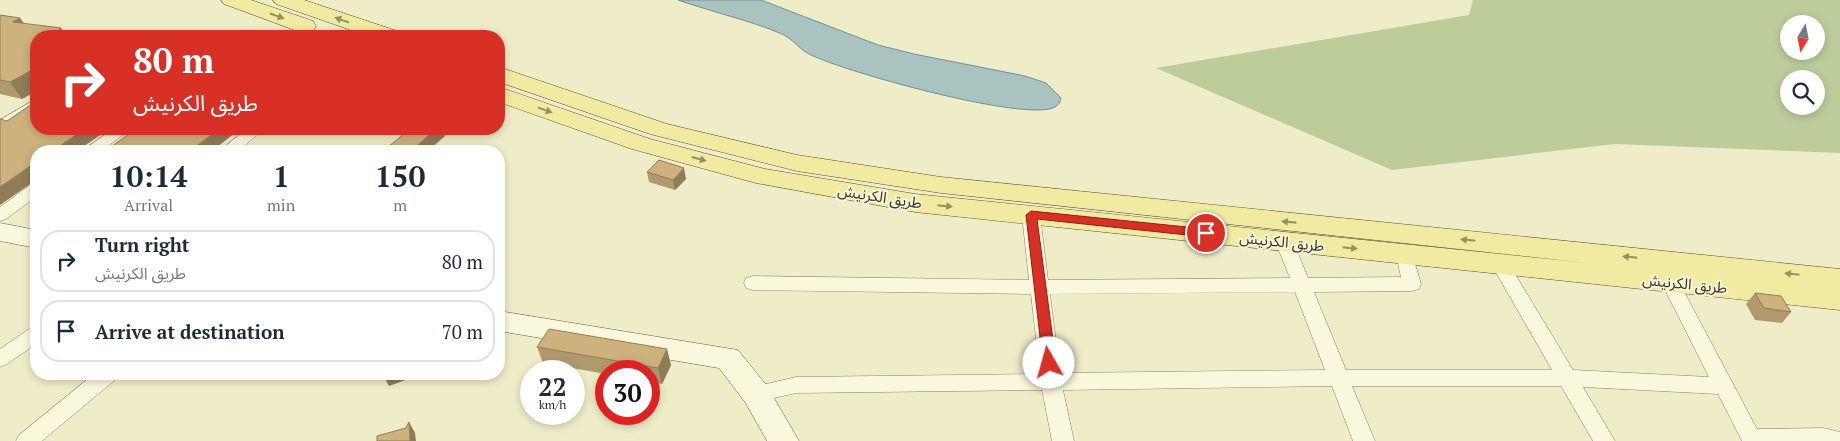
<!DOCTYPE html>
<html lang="en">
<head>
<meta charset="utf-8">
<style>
	:root { --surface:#fff; --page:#f6f6f7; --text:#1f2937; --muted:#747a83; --line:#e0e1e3 }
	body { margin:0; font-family:"PT Serif","Noto Sans Arabic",serif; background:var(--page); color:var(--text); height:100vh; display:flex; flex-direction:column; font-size:19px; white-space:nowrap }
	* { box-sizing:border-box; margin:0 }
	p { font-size:16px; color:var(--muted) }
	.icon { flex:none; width:28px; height:28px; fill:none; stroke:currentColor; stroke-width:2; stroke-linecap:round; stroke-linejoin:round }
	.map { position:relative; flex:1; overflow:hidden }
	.side { position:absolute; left:30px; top:145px; width:475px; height:235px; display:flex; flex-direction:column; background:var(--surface); border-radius:20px; box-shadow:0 2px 8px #0003 }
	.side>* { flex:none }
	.top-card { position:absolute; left:30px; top:30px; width:475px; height:105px; border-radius:20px; box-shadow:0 2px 8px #0003; background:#d93025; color:#fff; overflow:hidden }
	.needle { width:32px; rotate:190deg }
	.tools { position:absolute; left:1780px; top:15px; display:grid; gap:10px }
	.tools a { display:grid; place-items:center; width:45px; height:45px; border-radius:50%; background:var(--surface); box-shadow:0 2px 8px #0003; font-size:25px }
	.speed { position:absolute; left:520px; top:360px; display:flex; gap:10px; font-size:25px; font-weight:700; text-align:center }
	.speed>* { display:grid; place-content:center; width:65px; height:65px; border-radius:50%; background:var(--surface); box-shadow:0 2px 8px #0003; line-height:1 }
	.speed small { font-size:12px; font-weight:400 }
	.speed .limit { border:8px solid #d22; background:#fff; color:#111 }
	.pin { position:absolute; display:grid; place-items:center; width:42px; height:42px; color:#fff; margin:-21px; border:2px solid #fff; border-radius:50%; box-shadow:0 1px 5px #0007 }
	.me { position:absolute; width:55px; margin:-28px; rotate:353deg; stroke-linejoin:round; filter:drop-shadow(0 0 4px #0008) }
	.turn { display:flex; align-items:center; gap:18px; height:105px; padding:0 20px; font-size:22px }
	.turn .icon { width:65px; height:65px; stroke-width:2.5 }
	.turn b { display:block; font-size:35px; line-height:42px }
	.eta { display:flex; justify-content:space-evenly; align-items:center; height:85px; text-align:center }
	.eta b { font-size:30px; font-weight:800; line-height:35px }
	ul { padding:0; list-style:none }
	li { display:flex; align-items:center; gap:15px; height:62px; margin:0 10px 8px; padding:0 10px; border:2px solid var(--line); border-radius:20px }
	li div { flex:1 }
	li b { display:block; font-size:19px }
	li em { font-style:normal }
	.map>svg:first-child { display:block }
	.green { fill:#bccd9b; fill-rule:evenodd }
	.water { fill:#a9c3c1; stroke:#6f9291 }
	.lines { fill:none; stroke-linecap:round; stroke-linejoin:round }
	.street-casing { stroke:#8b805d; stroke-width:1 }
	.secondary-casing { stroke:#6d6140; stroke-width:1 }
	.primary-casing { stroke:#594d31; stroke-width:1 }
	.street { fill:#f9f7dc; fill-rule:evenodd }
	.secondary { fill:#f9f7dc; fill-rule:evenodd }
	.primary { fill:#f1eba1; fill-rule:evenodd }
	.wall { fill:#b0996c }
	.shaded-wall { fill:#907d58 }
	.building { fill:#cdb27e; stroke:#907d58 }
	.oneway { fill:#969060 }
	.route { fill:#d93025; stroke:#8d1f18 }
	.labels { text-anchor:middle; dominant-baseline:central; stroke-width:4; stroke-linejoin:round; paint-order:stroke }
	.street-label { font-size:15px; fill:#3c3420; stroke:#f6f5d8 }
</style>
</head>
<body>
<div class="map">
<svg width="1840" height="441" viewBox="0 0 1840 441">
	<rect width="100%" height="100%" fill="#efecc8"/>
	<path class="green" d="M1473,0H1840V153L1615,144L1392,170L1156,68L1469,15ZM1789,24H1816V51H1789ZM1789,79H1816V106H1789Z"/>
	<path class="water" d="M678,0H761L878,45L914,54L1025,76L1046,83L1061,98C1060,102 1059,105 1055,107C1028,123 841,71 809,54C799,49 793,39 782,34C749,20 712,12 678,0Z"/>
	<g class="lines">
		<g class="street-casing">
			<g id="street">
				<path d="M36,99V111L0,132V120Z"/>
				<path d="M113,129H131L101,151H82Z"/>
				<path d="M246,129H264L238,151H220Z"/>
				<path d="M36,184V197L6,219L0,221V207L30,185Z"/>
				<path d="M1031,209L1037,211L1040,215L1048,280L1290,278L1275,241L1278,237L1284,235L1290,237L1293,241L1308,278L1401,277L1396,254L1399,250L1405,248L1411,250L1421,284L1419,289L1412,291L1314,292L1346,370H1552L1491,264L1494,259L1500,258L1506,259L1573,370L1709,377L1661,282L1663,277L1670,275L1677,277L1679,282L1757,429L1823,428L1840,432V441H1742L1718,394L1583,387L1615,441H1593L1561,386H1352L1375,441H1353L1332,386L1063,390L1074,441H1052L1042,390L796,393L756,402L749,400L746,394L749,388L796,377L1040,374L1031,294L753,290L746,288L744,283L746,278L753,276L1029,280L1022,215L1025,211ZM1295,292L1325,370L1060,373L1050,294Z"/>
				<path d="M36,327V344L7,364L0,367V349L29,329Z"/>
				<path d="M94,374H118L115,380L42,441H16L19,435Z"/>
			</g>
		</g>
		<g class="secondary-casing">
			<g id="secondary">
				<path d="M0,223L36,230V248L0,241Z"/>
				<path d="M499,311L738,350L767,386L799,441H767L745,402L719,368L499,331Z"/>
			</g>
		</g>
		<g class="primary-casing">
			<g id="primary">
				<path d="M221,0H251L313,21L316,26L313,31L305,32L297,31L224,4Z"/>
				<path d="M273,0H304L397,31L400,36H368L276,4Z"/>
				<path d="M499,67L667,124L797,155L941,177L1840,269V310L915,212L756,183L632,149L499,102V87L650,139L765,169L915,194L1588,263L941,193L797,171L650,134L499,82Z"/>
			</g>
		</g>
		<use href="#street" class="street"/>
		<use href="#secondary" class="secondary"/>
		<use href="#primary" class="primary"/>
	</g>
	<g class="wall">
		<path d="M0,15L20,18L24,24L36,36V91L22,99L0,94Z"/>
		<path d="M647,172L686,179L675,190L649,182Z"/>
		<path d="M1755,293L1791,312L1782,323L1755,320L1746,304Z"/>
		<path d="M537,347L671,365L662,384L649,382V371H606V374L543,363Z"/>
	</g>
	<g class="shaded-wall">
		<path d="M20,18L31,34L13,22Z"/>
		<path d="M61,28L67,36L56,32Z"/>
		<path d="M36,68V91L22,99L10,82Z"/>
		<path d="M85,129H109L77,151H52Z"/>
		<path d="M219,129H240L212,151H190Z"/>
		<path d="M436,129H442L445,136L428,151H411Z"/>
		<path d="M36,162V180L0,205V187Z"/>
		<path d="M684,168L686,179L675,190L673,180Z"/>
		<path d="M667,349L671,365L662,384L658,368Z"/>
		<path d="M386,374H410L411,378L389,386L383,375Z"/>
		<path d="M409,422L415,433L416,441H410Z"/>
	</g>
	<g class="building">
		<path d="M0,15L20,18L13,22L61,28L56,32L89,36H36V68L10,82L0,80Z"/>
		<path d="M142,32L166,36H136Z"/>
		<path d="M32,104L36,105V129H85L52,151H36V162L0,187V119L7,121Z"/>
		<path d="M136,129H219L190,151H105Z"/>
		<path d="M410,129H436L411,151H383Z"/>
		<path d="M659,160L684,168L673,180L647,172Z"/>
		<path d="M1755,293L1781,296L1791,312L1764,308Z"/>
		<path d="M549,329L667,349L658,368L537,347Z"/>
		<path d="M409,422L410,441H377V436L406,428Z"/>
	</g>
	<defs><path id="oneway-solid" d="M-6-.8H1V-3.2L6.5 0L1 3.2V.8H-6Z" transform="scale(1.25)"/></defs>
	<g class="oneway">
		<use href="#oneway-solid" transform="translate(277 16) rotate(19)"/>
		<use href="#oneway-solid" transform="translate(342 20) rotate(-161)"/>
		<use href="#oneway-solid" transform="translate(545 110) rotate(19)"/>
		<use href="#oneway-solid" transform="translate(699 159) rotate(15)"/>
		<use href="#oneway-solid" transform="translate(945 206) rotate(6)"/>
		<use href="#oneway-solid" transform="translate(1289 222) rotate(-174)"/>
		<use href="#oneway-solid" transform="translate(1468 240) rotate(-174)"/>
		<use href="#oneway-solid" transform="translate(1350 248) rotate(6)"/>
		<use href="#oneway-solid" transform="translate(1630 257) rotate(-174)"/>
		<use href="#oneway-solid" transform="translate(1792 274) rotate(-174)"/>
	</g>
	<path class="route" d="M1031,211L1206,229L1212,233L1206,237L1037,219L1056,363L1049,368L1043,363L1026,215Z"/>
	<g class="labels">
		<g class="street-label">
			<text transform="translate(880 196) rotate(9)">طريق الكرنيش</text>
			<text transform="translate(1282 241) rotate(6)">طريق الكرنيش</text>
			<text transform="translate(1685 283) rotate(6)">طريق الكرنيش</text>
		</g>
	</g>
</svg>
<div class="tools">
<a><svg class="needle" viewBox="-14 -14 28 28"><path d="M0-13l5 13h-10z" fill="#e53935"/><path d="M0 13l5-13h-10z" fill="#747a83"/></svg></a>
<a><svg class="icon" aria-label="search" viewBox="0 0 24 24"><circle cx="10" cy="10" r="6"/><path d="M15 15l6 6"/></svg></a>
</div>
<div class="speed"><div>22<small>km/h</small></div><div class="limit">30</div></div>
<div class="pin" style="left:1206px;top:233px;background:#d93025"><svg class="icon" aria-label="arrive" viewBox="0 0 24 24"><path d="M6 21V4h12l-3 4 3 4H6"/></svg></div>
<svg class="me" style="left:1049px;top:363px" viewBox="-20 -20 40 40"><circle r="19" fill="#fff"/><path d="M0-13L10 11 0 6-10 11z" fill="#d93025"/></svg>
<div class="top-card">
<div class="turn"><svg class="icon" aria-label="right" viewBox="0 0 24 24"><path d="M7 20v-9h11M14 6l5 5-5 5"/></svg><div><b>80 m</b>طريق الكرنيش</div></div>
</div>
<section class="side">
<div class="eta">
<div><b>10:14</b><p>Arrival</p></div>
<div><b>1</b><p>min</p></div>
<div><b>150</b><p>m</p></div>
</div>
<ul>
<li><svg class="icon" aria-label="right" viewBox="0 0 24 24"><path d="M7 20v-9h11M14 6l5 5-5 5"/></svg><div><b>Turn right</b><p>طريق الكرنيش</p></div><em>80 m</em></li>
<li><svg class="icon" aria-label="arrive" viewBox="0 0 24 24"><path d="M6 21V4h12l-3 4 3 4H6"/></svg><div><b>Arrive at destination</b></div><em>70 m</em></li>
</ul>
</section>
</div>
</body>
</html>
